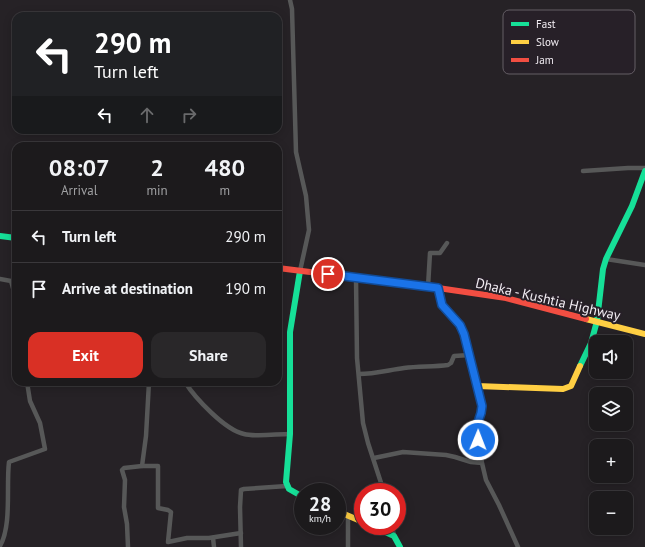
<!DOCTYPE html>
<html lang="en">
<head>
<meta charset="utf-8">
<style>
	:root { --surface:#1c1a1c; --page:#292729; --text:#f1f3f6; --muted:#a0a1a3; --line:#3a383b; --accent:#d93025 }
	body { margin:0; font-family:"PT Sans",sans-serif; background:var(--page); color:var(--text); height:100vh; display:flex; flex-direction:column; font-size:15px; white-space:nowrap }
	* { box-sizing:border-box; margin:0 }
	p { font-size:13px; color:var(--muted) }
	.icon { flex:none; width:22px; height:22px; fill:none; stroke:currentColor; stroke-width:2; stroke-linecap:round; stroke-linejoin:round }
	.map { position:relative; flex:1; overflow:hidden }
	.drawer { position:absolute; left:12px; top:142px; width:270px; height:244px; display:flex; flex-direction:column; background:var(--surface); border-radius:12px; box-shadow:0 2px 10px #0003,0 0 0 1px var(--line) }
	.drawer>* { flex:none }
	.hud { position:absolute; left:12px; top:12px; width:270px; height:122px; border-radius:12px; box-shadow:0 2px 10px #0003,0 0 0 1px var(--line); background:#202124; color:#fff; overflow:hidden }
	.controls { position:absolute; left:589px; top:335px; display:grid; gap:8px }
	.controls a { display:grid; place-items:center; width:44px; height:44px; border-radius:8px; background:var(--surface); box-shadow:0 2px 10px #0003,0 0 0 1px var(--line); font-size:20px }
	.speed { position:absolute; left:294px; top:483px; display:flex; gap:8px; font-size:20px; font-weight:700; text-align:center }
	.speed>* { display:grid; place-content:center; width:52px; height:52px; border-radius:50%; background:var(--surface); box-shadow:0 2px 10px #0003,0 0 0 1px var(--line); line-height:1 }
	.speed small { font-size:10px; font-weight:400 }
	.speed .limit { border:6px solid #d22; background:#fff; color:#111 }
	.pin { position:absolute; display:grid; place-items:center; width:34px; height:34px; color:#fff; margin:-17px; border:2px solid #fff; border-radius:50%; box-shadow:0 1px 4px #0007 }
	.me { position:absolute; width:44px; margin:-22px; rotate:1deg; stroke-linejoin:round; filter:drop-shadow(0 0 3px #0008) }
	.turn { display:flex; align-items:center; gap:14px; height:84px; padding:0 16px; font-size:18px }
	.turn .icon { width:52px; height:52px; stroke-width:2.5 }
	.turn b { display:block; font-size:28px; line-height:34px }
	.lanes { display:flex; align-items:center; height:38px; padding:0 16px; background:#0003; justify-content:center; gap:20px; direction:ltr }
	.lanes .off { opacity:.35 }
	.eta { display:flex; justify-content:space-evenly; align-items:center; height:68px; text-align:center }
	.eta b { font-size:24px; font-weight:600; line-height:28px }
	.action { display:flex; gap:8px; margin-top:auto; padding:8px 16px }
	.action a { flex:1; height:46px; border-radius:12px; background:var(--accent); color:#fff; font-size:16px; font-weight:600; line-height:46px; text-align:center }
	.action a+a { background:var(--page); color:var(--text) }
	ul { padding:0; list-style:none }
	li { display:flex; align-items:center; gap:12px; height:52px; padding:0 16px; border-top:1px solid var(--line) }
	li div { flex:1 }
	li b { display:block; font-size:15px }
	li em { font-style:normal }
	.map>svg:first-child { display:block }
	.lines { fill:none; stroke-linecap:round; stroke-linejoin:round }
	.street { stroke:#575858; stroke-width:4.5 }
	.fast { stroke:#16e098; stroke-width:6 }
	.slow { stroke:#ffcf43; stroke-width:6 }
	.jam { stroke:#f24e42; stroke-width:6 }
	.route-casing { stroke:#114b97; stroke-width:10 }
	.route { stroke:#1a73e8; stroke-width:7 }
	.labels { text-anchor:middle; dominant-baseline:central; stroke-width:4; stroke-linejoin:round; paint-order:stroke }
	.street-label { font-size:14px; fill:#f2edf3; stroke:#272028 }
	.key { fill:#272028; stroke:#645e65; stroke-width:1 }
	.key-label { font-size:11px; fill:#f2edf3 }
</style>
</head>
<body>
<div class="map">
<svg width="645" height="547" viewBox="0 0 645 547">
	<rect width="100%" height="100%" fill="#262226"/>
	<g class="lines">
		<g class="street">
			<path d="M290,0L292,9L296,152L306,196L309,230L300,271"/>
			<path d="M583,171L628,168H645"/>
			<path d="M606,259L645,265"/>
			<path d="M356,278L357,358L363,423L368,443L384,492"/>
			<path d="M0,279L11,281L16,299"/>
			<path d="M428,287L430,253H440L447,243"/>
			<path d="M359,374C374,374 389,370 404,368C419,366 433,367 448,365L451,363L454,356L470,355"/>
			<path d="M185,382C195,398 225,430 244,434C255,437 277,434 290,434"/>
			<path d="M477,386L482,406L481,413L476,428L482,463L486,480L499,505L518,547"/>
			<path d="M374,458L403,452L446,455L455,457L471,462L482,463"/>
			<path d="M142,466H158V508L168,510L171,512L168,542L187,538H209L241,533"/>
			<path d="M348,515V547"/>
			<path d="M392,526L394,536"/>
			<path d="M213,538L214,547"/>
			<path d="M0,546C12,525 6,486 9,462L45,449L40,423L30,401L27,382"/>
			<path d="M128,547L127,524L124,507L125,480L122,470L124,468L142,466L146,436L149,382"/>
			<path d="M241,547L240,507L241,490L244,489L287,486"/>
		</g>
		<g class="fast">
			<path d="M0,236L16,238"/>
			<path d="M300,271L290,332V434L286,482L289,489L303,497"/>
			<path d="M580,366L591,343L597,321L603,269L606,259L632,206L645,171"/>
			<path d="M372,526L394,536L400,547"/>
		</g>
		<g class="slow">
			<path d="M438,288L442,305L449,311L464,334L477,386L563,389L571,386L580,366"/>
			<path d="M586,319L645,334"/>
			<path d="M337,511L363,522"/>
		</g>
		<path class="jam" d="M278,268L438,288L506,298L586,319"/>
	</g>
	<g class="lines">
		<g class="route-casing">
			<path id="route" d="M328,274L438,288L442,305L460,325L464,334L482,406L481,413L476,428L478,440"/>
		</g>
		<use href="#route" class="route"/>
	</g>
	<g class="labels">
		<g class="street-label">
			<text transform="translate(548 299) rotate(13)">Dhaka - Kushtia Highway</text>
		</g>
	</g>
	<rect x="503" y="10" width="132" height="64" rx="6" class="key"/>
	<rect x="511" y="22" width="18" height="4" fill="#16e098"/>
	<rect x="511" y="40" width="18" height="4" fill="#ffcf43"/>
	<rect x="511" y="58" width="18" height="4" fill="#f24e42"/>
	<g class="key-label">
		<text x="536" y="28">Fast</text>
		<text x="536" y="46">Slow</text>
		<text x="536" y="64">Jam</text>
	</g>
</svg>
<div class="controls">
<a><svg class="icon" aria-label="sound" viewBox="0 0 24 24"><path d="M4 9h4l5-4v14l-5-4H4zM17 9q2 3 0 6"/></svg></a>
<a><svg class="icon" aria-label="layers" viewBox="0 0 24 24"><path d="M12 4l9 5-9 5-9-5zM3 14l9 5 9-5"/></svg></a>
<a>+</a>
<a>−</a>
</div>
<div class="speed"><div>28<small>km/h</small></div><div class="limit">30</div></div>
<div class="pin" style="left:328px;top:274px;background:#d93025"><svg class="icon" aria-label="arrive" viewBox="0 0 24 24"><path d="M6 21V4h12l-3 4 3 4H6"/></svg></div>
<svg class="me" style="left:478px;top:440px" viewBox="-20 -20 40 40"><circle r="17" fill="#1a73e8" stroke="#fff" stroke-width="3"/><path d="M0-11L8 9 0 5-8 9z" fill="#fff"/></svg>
<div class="hud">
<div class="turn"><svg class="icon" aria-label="left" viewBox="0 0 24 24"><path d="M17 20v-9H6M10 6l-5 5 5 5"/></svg><div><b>290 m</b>Turn left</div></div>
<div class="lanes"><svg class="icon" aria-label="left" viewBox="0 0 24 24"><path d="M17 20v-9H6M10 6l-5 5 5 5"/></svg><svg class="icon off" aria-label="ahead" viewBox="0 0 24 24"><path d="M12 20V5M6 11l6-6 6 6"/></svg><svg class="icon off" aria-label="right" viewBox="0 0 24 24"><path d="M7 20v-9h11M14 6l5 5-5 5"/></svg></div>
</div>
<section class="drawer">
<div class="eta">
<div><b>08:07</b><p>Arrival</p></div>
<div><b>2</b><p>min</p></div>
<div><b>480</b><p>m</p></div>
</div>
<ul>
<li><svg class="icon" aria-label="left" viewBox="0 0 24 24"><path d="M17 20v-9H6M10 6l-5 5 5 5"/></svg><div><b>Turn left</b></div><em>290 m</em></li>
<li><svg class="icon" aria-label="arrive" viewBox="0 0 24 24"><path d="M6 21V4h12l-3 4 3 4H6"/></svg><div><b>Arrive at destination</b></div><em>190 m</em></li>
</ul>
<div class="action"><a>Exit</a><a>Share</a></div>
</section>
</div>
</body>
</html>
